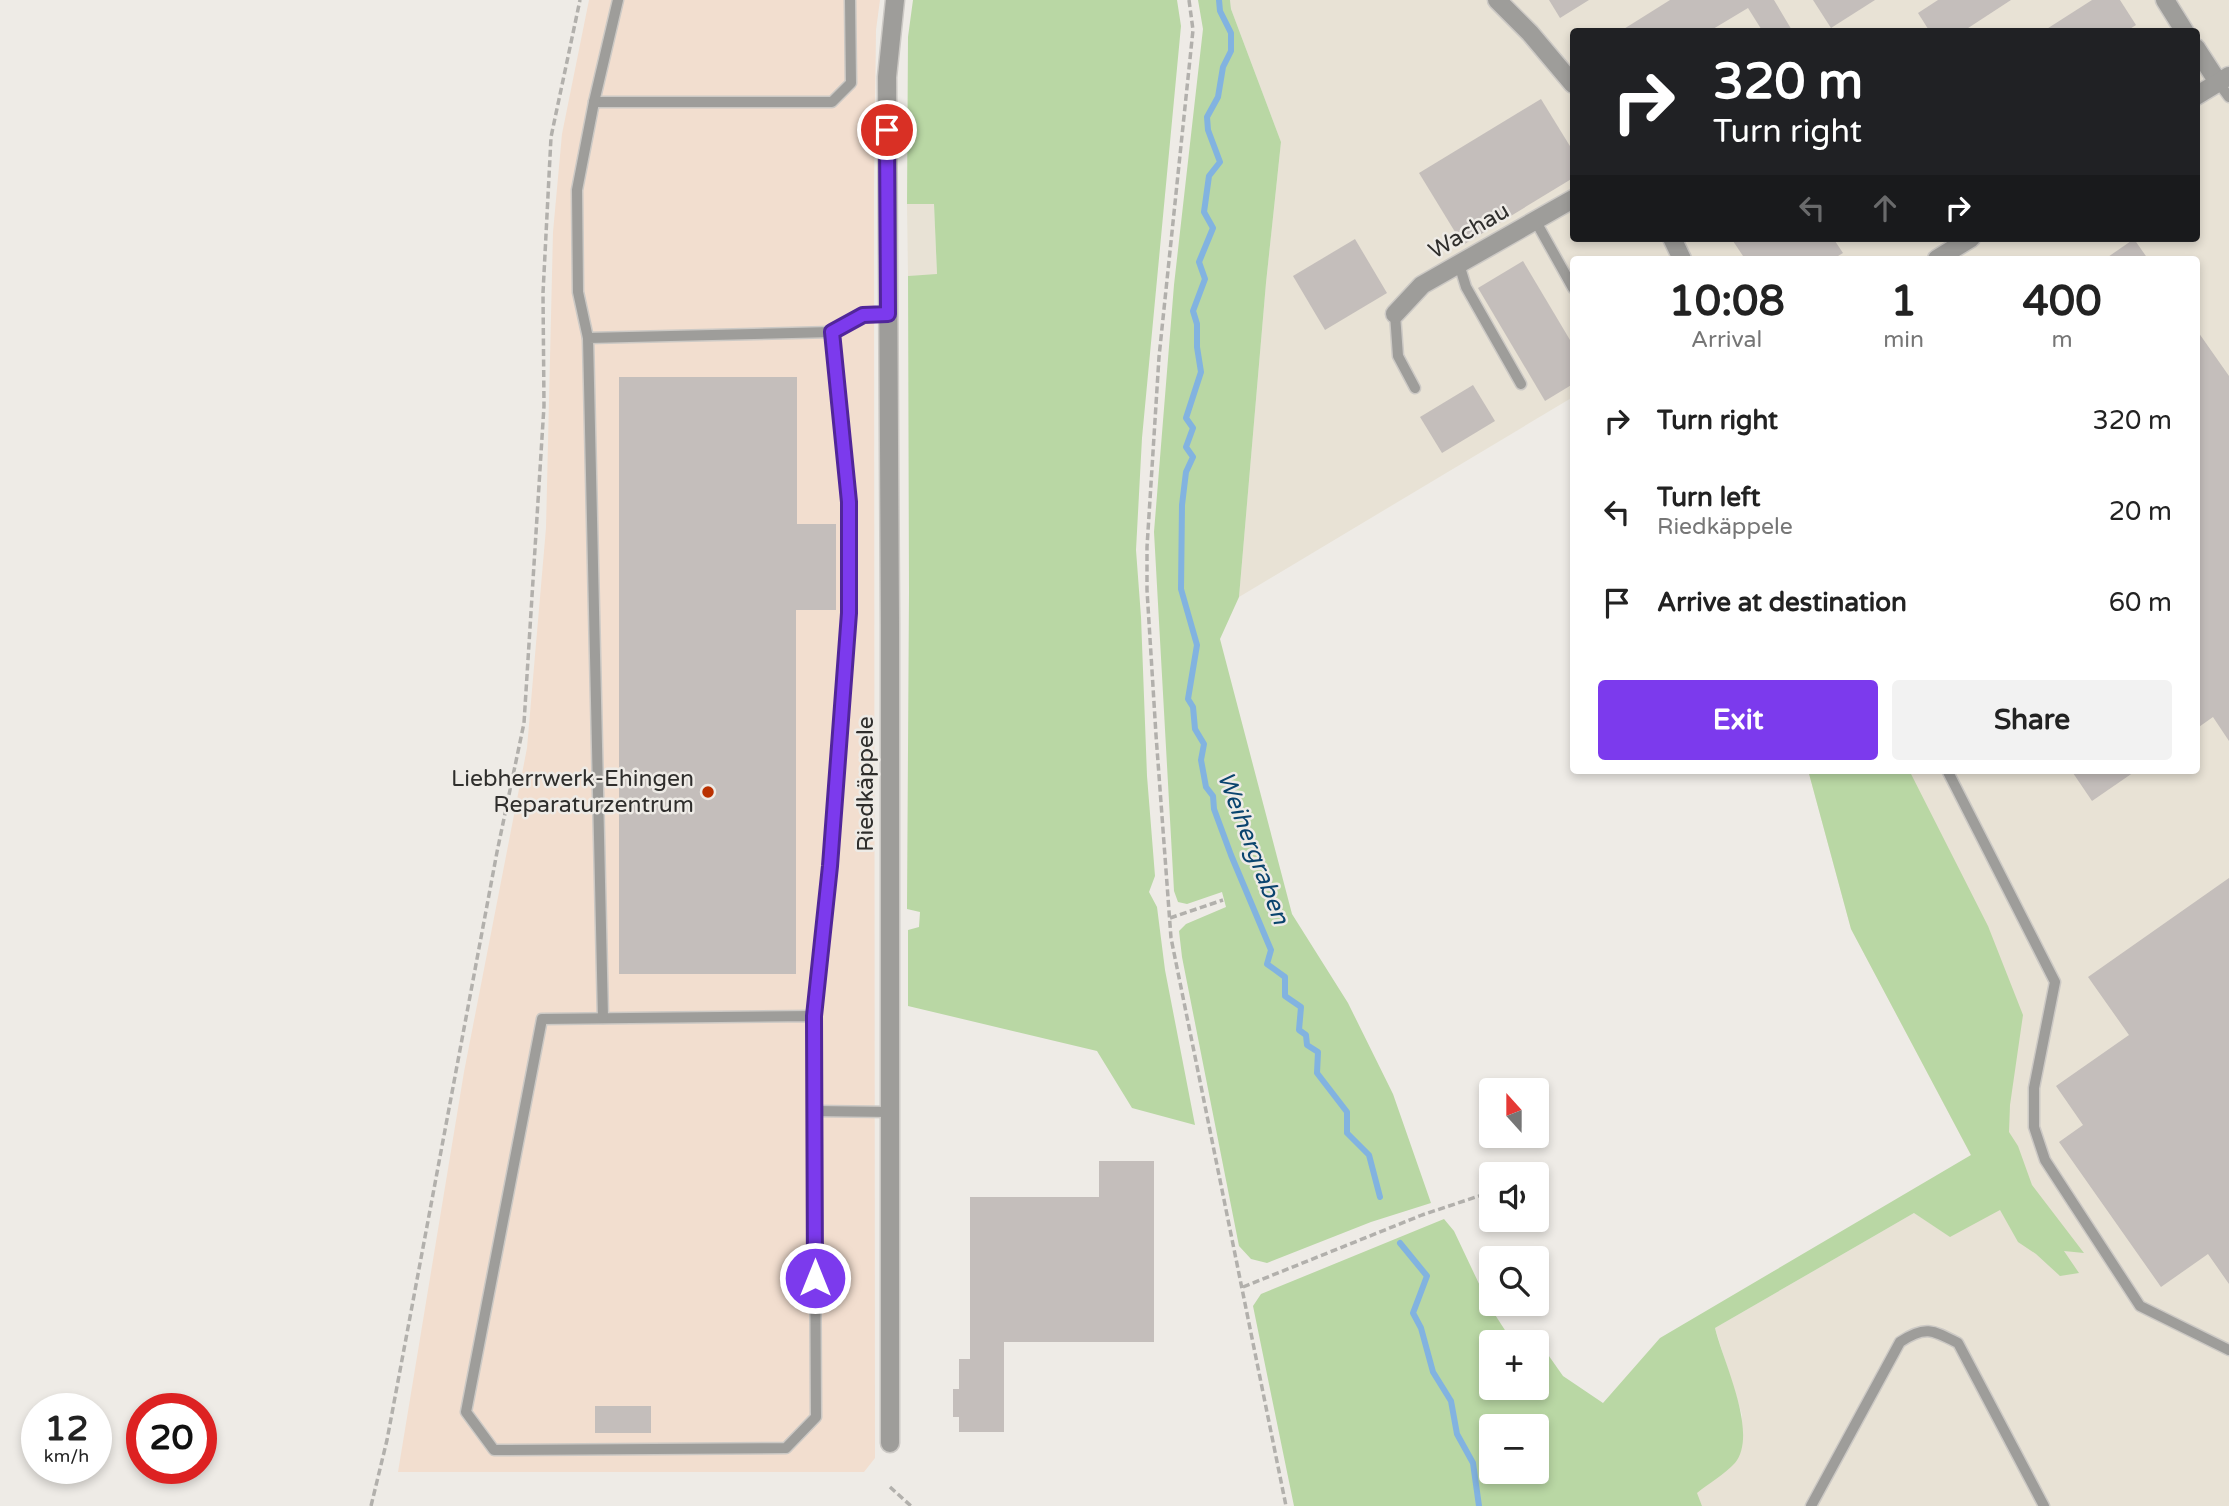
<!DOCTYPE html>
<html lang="en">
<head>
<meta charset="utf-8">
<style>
	:root { --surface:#fff; --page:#f2f2f2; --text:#222; --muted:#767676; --accent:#7c3aed }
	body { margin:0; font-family:"Varela Round",sans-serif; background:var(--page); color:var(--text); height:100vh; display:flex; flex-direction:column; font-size:26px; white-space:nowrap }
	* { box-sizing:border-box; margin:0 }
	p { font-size:23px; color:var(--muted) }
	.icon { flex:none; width:38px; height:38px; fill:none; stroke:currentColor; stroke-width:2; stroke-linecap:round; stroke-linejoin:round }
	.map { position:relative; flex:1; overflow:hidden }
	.drawer { position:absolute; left:1570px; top:256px; width:630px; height:518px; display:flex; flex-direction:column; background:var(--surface); border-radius:7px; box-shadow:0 4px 10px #0003 }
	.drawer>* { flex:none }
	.banner { position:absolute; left:1570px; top:28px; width:630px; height:214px; border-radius:7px; box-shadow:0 4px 10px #0003; background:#202124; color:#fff; overflow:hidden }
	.needle { width:46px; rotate:339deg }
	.buttons { position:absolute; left:1479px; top:1078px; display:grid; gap:14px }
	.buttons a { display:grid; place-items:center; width:70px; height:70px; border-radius:7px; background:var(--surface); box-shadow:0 4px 10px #0003; font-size:35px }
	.speed { position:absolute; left:21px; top:1393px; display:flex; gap:14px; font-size:35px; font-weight:700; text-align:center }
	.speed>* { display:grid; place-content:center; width:91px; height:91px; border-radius:50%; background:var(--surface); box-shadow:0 4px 10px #0003; line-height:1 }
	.speed small { font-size:18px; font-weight:400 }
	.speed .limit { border:10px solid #d22; background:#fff; color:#111 }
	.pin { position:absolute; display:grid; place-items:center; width:60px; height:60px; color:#fff; margin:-30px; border:4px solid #fff; border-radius:50%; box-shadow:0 2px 7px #0007 }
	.me { position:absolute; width:77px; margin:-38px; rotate:0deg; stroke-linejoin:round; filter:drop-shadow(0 0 5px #0008) }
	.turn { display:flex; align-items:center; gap:24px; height:147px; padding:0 28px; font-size:32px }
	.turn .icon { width:91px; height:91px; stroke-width:2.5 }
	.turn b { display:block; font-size:49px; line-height:60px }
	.lanes { display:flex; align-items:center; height:66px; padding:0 28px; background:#0003; justify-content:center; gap:35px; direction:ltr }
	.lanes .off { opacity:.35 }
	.eta { display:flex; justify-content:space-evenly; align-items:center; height:119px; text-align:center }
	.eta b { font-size:42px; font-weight:800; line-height:49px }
	.primary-button { display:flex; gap:14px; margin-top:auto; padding:14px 28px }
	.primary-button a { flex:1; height:80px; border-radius:7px; background:var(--accent); color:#fff; font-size:28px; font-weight:800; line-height:80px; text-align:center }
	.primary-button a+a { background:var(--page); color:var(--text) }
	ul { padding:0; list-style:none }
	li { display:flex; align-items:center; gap:21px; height:91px; padding:0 28px }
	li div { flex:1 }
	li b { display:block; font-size:26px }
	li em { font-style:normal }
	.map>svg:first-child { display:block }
	.built { fill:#e8e2d5; fill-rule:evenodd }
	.industrial { fill:#f2decf }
	.green { fill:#b9d7a4; fill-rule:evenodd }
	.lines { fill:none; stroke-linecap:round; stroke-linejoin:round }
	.stream { stroke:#82b3e0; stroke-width:6 }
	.building { fill:#c4bebb }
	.service-casing { stroke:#ccc9c5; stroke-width:13 }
	.minor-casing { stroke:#ccc9c5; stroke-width:21 }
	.path { stroke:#b2b0ac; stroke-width:3.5; stroke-dasharray:7 3.5; stroke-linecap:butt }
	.service { stroke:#9e9d9a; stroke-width:10 }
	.minor { stroke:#9e9d9a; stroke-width:18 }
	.route-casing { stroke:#51269a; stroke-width:18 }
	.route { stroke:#7c3aed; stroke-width:12 }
	.poi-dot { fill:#ba3100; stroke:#eeebe6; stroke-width:2.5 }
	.labels { text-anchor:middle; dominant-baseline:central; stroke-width:5; stroke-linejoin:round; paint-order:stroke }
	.street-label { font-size:23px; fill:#2f2e2c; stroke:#eeebe6 }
	.poi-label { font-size:23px; fill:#2f2e2c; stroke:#eeebe6; text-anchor:end }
	.water-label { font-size:24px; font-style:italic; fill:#0a446e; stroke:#eeebe6 }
</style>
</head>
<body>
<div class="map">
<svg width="2229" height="1506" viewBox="0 0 2229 1506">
	<rect width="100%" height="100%" fill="#eeebe6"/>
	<g class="built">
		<path d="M1230,0H2229V1506H1702L1696,1493L1735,1463L1742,1415L1715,1328L1914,1213L2000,1210L1851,929L1808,770H2196V259H1573V397L1239,597L1266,283L1281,142L1231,9ZM1573,32H2196V238H1573Z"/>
		<path d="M934,203L937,275L908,276L907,204Z"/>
	</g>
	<path class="industrial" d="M589,0H880L876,30L874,189L875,1458L864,1472H398L464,1072L527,748L546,528L553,232L562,134Z"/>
	<g class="green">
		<path d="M913,0H1177L1181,26L1142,438L1136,550L1141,617L1147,776L1155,876L1149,892L1157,907L1165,970L1195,1125L1132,1108L1097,1051L908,1006V930L919,927L920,912L907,909L909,592L908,276L937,274L934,204H907L908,37Z"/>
		<path d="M1198,0H1230L1231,9L1281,142L1266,283L1239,597L1220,639L1292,914L1348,1003L1393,1094L1431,1203L1371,1222L1267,1263L1251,1259L1239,1246L1182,957L1179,931L1186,924L1226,907L1222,892L1187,904L1178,902L1174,891L1154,532L1174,285L1203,29Z"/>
		<path d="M1808,770H1909L1988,926L2023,1015L2010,1105L2009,1132L2018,1146L2032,1185L2084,1253L2064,1251L2079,1273L2060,1276L2036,1254L2018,1242L2000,1210L1950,1237L1914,1213L1715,1328C1723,1362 1759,1433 1735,1463C1725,1474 1708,1484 1697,1493L1702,1506H1294L1253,1306L1261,1294L1444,1219L1454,1231L1490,1307L1512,1341L1518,1342H1491V1388H1536L1537,1347L1544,1349L1563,1376L1603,1403L1660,1338L1971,1155L1851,929ZM1491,1426H1536V1472H1491Z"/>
	</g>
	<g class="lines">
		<g class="stream">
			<path d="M1219,0L1220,11L1231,33V51L1223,67L1218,97L1207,117L1208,130L1220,162L1209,176L1204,212L1213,228L1199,262L1205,279L1193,311L1197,324V347L1201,372L1186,418L1193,428L1186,447L1193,457L1186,472L1182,505L1181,589L1197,645L1188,699L1193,707L1195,729L1204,744L1201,760L1206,787L1213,796L1214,809L1231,855L1271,950L1267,964L1285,977V996L1301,1007L1299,1030L1306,1035L1307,1045L1318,1052L1317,1073L1347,1112V1133L1369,1155L1380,1197"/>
			<path d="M1400,1243L1427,1276L1413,1313L1421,1328L1433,1372L1451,1401L1457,1434L1473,1463L1479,1506"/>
		</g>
	</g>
	<g class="building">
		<path d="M1549,0H1589L1560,18Z"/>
		<path d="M1670,0H1774L1793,32H1763L1748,8L1708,32H1619Z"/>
		<path d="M1813,0H1875L1831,28Z"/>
		<path d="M1938,0H2011L1962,32H1930L1918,13Z"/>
		<path d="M2092,0H2120L2136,25L2125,32H2042Z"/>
		<path d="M1541,99L1573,151V178L1463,245L1419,173Z"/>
		<path d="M1731,238H1833L1843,253L1833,259H1745Z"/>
		<path d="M1355,239L1387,293L1325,330L1293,276Z"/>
		<path d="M2134,239L2148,259H2105Z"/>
		<path d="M1523,261L1573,345V384L1545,401L1478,288Z"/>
		<path d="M2196,329L2229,376V741L2213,717L2196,729Z"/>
		<path d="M619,377H797V524H836V610H796V974H619Z"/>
		<path d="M1473,385L1495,421L1442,453L1420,417Z"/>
		<path d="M2071,770H2137L2092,801Z"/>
		<path d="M2229,878V1284L2208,1254L2161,1287L2059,1142L2083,1125L2056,1086L2129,1035L2088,977Z"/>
		<path d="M1099,1161H1154V1342H1004V1432H959V1417H953V1389H959V1359H970V1197H1099Z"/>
		<rect x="595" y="1406" width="56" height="27"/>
	</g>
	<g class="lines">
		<g class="service-casing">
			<g id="service">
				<path d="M2218,82L2229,97"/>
				<path d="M594,102H832L851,83L850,0"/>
				<path d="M1535,220L1573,288"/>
				<path d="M1459,264L1466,287L1521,384"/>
				<path d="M1395,314L1398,356L1415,388"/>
				<path d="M588,338L578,292L577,190L594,102L618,0"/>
				<path d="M1947,770L2055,982L2034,1088V1127L2045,1160L2140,1306L2229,1350"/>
				<path d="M814,1016L816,1417L786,1448L494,1450L466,1412L542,1019Z"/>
				<path d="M814,1016L830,866L849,613V502L832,332L863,315L888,314"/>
				<path d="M603,1018L588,338L832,332"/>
				<path d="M814,1111L890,1112"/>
				<path d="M1811,1506L1900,1342C1925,1325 1933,1330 1958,1343L2044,1506"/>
			</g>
		</g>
		<g class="minor-casing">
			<g id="minor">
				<path d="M1497,0L1530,33L1573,84"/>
				<path d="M2165,0L2185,32"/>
				<path d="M2196,48L2218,82"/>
				<path d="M2196,96L2229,76"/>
				<path d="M1672,238L1682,259"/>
				<path d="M1937,259L1971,238"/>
				<path d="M1395,314L1422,285L1573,199"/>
				<path d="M890,1443V625L887,77L895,0"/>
			</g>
		</g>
		<g class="path">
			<path d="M1189,0L1193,30L1159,357L1147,547V590L1156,735L1171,938L1286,1506"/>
			<path d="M1170,918L1223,900"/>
			<path d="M1243,1287L1422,1215L1491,1192"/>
			<path d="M890,1487L911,1506"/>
			<path d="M371,1506L387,1440L497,852L524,723L544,406L543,293L551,137L580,0"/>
		</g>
		<use href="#service" class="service"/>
		<use href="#minor" class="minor"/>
	</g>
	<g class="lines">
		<g class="route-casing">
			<path id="route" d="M815,1278L814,1016L830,866L849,613V502L832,332L863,315L888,314L887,130"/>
		</g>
		<use href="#route" class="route"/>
	</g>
	<circle class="poi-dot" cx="708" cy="792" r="7"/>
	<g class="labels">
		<g class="street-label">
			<text transform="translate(1469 231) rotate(-30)">Wachau</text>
			<text transform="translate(866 784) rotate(-90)">Riedkäppele</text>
		</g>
		<g class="poi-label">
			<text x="694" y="779">Liebherrwerk-Ehingen<tspan x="694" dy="26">Reparaturzentrum</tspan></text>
		</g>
		<g class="water-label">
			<text transform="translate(1253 848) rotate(69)">Weihergraben</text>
		</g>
	</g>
</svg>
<div class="buttons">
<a><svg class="needle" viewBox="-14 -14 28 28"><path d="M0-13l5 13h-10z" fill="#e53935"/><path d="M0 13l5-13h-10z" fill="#767676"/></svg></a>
<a><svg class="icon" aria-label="sound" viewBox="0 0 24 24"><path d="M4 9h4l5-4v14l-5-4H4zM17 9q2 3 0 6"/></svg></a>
<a><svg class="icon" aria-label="search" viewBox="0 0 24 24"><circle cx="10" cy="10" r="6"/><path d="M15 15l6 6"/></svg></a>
<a>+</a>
<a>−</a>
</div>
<div class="speed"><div>12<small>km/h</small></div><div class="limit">20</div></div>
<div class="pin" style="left:887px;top:130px;background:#d93025"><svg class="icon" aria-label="arrive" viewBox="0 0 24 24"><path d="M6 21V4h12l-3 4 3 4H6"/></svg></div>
<svg class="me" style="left:815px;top:1278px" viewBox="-20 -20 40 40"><circle r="17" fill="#7c3aed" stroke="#fff" stroke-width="3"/><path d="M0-11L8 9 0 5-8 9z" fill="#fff"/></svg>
<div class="banner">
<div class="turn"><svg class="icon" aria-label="right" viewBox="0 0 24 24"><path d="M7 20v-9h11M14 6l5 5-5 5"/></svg><div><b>320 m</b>Turn right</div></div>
<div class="lanes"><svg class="icon off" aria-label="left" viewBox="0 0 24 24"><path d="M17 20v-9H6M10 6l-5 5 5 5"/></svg><svg class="icon off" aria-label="ahead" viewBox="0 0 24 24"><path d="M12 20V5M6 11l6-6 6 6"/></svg><svg class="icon" aria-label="right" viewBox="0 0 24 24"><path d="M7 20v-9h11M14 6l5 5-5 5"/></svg></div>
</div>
<section class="drawer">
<div class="eta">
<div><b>10:08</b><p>Arrival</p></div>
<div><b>1</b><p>min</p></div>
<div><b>400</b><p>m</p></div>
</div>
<ul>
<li><svg class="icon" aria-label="right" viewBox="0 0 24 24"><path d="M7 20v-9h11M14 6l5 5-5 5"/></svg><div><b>Turn right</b></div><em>320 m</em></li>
<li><svg class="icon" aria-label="left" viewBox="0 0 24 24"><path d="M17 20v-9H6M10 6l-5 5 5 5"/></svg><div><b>Turn left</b><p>Riedkäppele</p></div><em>20 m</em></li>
<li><svg class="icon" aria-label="arrive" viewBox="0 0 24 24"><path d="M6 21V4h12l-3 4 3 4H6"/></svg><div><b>Arrive at destination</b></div><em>60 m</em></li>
</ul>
<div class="primary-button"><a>Exit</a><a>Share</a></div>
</section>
</div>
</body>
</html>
